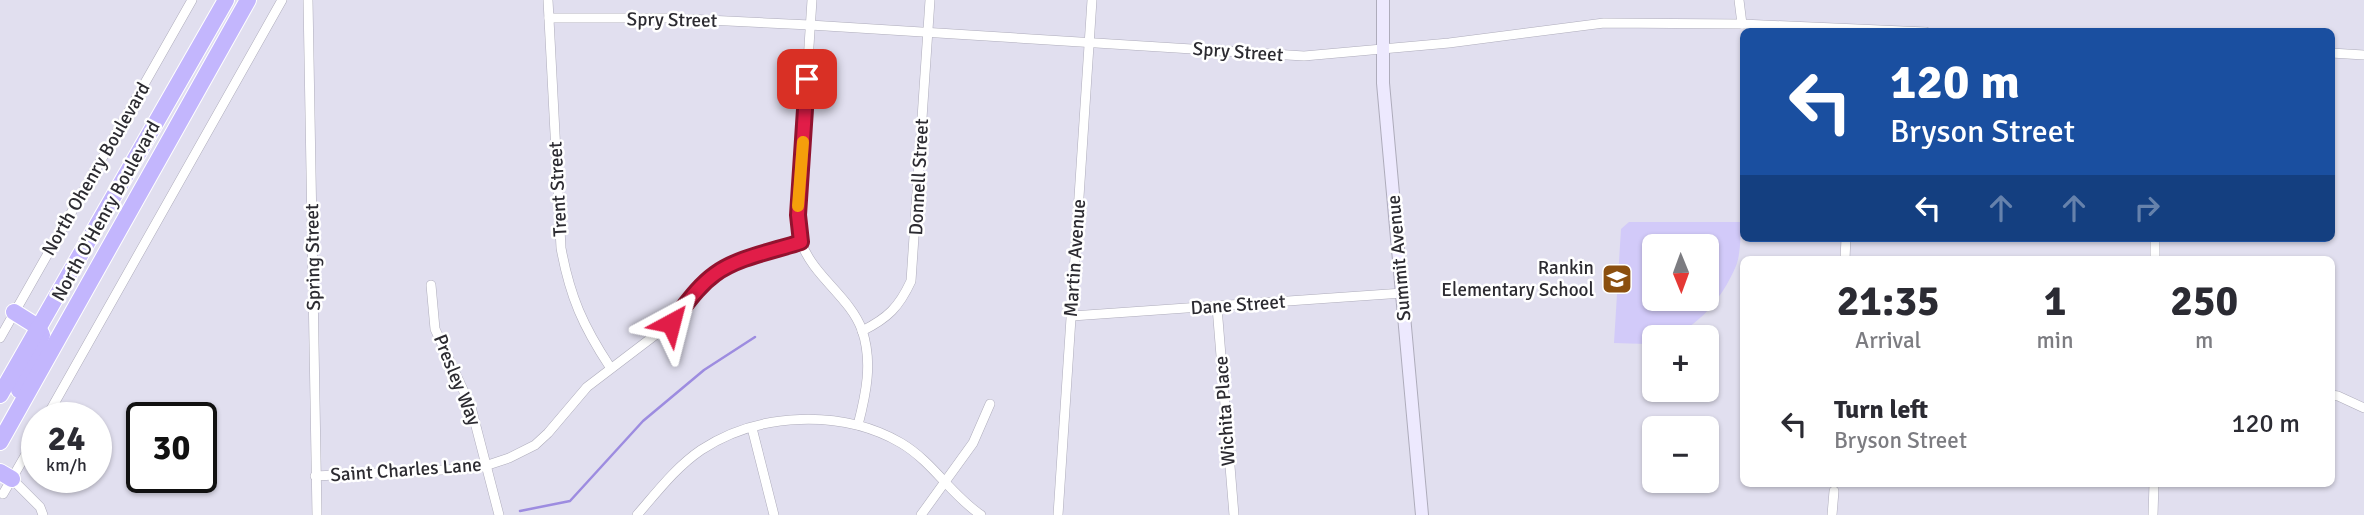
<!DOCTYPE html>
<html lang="en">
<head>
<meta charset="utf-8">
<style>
	:root { --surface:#fff; --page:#f2f2f3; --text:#2b2b33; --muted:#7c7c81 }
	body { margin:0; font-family:Signika,sans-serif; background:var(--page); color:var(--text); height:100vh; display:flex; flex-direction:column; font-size:26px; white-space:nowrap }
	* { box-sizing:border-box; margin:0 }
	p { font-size:23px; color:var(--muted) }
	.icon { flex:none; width:38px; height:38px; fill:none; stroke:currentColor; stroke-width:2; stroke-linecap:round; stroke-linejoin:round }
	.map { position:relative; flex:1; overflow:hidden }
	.panel { position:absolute; left:1740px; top:256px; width:595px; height:231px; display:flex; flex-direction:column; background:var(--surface); border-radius:10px; box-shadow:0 2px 5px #0004 }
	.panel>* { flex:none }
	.guide { position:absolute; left:1740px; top:28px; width:595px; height:214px; border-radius:10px; box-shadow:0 2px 5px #0004; background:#1a4fa0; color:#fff; overflow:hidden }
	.needle { width:46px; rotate:179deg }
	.controls { position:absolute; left:1642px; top:234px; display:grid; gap:14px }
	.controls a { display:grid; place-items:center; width:77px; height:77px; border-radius:10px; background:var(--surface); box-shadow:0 2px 5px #0004; font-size:35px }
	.speed { position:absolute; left:21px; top:402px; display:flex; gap:14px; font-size:35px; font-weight:700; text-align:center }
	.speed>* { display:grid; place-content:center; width:91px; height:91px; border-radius:50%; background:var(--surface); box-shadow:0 2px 5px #0004; line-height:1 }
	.speed small { font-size:18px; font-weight:400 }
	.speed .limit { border:4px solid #111; border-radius:10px; background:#fff; color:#111 }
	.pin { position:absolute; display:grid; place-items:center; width:60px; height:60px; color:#fff; margin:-30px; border-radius:14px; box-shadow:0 4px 10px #0006 }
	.me { position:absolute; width:77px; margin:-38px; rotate:38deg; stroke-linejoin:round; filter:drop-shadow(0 0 5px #0008) }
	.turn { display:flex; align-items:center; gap:24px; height:147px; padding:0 35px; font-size:32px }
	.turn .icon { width:91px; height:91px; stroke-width:2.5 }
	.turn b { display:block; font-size:49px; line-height:60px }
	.lanes { display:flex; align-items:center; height:66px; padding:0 35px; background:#0003; justify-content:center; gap:35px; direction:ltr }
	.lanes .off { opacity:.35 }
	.eta { display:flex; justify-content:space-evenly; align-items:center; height:119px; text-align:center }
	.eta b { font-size:42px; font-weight:700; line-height:49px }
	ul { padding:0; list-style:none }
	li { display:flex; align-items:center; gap:21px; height:98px; padding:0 35px }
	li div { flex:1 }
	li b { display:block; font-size:26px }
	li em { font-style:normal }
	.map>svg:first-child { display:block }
	.green { fill:#d2caf9; fill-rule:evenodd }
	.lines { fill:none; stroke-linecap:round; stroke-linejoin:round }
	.stream { stroke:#9d8ce0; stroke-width:2.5 }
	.street-casing { stroke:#aeacbb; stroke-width:10 }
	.secondary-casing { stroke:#aeacbb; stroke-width:14 }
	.highway-casing { stroke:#fff; stroke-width:18 }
	.street { stroke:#fff; stroke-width:9 }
	.secondary { stroke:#ede9fe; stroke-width:12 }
	.highway { stroke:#c3b6fd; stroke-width:16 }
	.route-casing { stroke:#92132f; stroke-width:18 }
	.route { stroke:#e11d48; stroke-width:12 }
	.slow { stroke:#f59e0b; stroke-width:12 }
	.labels { text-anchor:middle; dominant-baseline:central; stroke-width:5; stroke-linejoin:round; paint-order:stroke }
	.street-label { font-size:19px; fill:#2c2b31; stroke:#fff }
	.poi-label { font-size:19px; fill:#2c2b31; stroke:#fff; text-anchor:end }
</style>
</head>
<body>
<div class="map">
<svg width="2364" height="515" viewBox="0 0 2364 515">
	<rect width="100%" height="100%" fill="#e1dfef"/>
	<path class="green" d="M1629,222H1742C1740,236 1741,253 1736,266C1722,299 1692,338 1654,338V342L1646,344L1614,343L1621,229ZM1654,247H1706V299H1654Z"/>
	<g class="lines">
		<path class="stream" d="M520,511L570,501L643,421L704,370L755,337"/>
		<g class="street-casing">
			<g id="street">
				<path d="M308,0L317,515"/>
				<path d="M548,0L561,248C570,297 583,326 610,367"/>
				<path d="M812,0L798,215C799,224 799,234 801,242C813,276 850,297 862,330C873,362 866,394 858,425"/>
				<path d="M1739,0L1742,24"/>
				<path d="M549,18H666L810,25L1304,56L1449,43L1604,23L1742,24L1926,32"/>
				<path d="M2331,53L2364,55"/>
				<path d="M1845,259L1846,238"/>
				<path d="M2155,259V238"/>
				<path d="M431,285L435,329L471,407L499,515"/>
				<path d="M1217,307L1234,515"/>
				<path d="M1072,316L1403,293"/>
				<path d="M862,331C888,318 899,307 911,281L930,0"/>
				<path d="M0,338L192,0"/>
				<path d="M2331,395L2338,396L2364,408"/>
				<path d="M46,418L282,0"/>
				<path d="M752,428L774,515"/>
				<path d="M315,476L463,469L488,465L509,458L535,445L548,433L587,387L671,323L695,292L716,273L742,261L801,242"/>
				<path d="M12,479L40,507L43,515"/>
				<path d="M3,494L37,435"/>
				<path d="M637,515C657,492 676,467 701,450C758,412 842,409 901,443C933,462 951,495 981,515"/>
				<path d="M921,515L973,443L990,404"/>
				<path d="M1058,515L1092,0"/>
				<path d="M1832,515L1834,491"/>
				<path d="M2153,515L2154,483"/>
			</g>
		</g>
		<g class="secondary-casing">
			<path id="secondary" d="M1383,0V83L1422,515"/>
		</g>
		<g class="highway-casing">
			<g id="highway">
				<path d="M14,312L38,327L42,335L19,390"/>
				<path d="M0,395L226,0"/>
				<path d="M0,442L248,0"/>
				<path d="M0,472L12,479"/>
			</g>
		</g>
		<use href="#street" class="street"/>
		<use href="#secondary" class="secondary"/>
		<use href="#highway" class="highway"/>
	</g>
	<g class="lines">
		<g class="route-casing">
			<path id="route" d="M671,323C685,306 697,287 715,274C738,257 774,251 801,242L798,215L807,79"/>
		</g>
		<use href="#route" class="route"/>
		<path class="slow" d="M798,206L803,142"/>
	</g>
	<defs>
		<g id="school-square" transform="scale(1.575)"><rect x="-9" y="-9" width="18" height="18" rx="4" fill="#8b4f0f" stroke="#fff"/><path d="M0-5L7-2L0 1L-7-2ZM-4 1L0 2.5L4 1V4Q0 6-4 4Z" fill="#fff"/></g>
	</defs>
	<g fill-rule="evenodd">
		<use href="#school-square" x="1617" y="279"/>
	</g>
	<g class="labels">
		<g class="street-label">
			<text transform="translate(672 20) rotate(1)">Spry Street</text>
			<text transform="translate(1238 52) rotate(4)">Spry Street</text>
			<text transform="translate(96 169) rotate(-60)">North Ohenry Boulevard</text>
			<text transform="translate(919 177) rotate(-87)">Donnell Street</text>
			<text transform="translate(558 189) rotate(-93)">Trent Street</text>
			<text transform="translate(106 211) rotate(-61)">North O'Henry Boulevard</text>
			<text transform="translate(313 257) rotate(-91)">Spring Street</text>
			<text transform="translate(1075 258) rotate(-86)">Martin Avenue</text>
			<text transform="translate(1399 258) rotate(-95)">Summit Avenue</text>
			<text transform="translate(1238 305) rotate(-4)">Dane Street</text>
			<text transform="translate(457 380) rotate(68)">Presley Way</text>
			<text transform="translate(1225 411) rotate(-94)">Wichita Place</text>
			<text transform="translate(406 470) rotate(-4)">Saint Charles Lane</text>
		</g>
		<g class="poi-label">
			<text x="1594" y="268">Rankin<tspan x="1594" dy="22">Elementary School</tspan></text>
		</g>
	</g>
</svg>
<div class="controls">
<a><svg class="needle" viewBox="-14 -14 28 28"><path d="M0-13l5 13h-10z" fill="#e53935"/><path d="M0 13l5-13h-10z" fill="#7c7c81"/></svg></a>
<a>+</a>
<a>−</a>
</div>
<div class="speed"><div>24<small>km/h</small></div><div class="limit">30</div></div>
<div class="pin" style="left:807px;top:79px;background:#d93025"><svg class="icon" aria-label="arrive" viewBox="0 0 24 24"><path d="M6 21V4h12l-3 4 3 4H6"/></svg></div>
<svg class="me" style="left:671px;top:323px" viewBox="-20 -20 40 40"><path d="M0-17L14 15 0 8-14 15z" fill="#e11d48" stroke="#fff" stroke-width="4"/></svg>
<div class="guide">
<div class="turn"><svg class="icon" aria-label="left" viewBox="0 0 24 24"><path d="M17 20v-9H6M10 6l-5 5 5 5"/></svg><div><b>120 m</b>Bryson Street</div></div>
<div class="lanes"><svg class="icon" aria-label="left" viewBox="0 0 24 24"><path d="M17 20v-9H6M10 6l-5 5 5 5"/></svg><svg class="icon off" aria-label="ahead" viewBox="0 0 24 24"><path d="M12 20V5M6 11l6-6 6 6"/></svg><svg class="icon off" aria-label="ahead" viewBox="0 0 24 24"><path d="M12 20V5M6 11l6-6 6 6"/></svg><svg class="icon off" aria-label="right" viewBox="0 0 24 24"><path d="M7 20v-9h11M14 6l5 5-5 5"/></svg></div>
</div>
<section class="panel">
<div class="eta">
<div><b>21:35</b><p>Arrival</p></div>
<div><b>1</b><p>min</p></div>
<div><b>250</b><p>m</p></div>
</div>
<ul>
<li><svg class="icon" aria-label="left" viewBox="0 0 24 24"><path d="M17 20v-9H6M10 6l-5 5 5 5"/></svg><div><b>Turn left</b><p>Bryson Street</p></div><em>120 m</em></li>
</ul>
</section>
</div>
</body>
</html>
